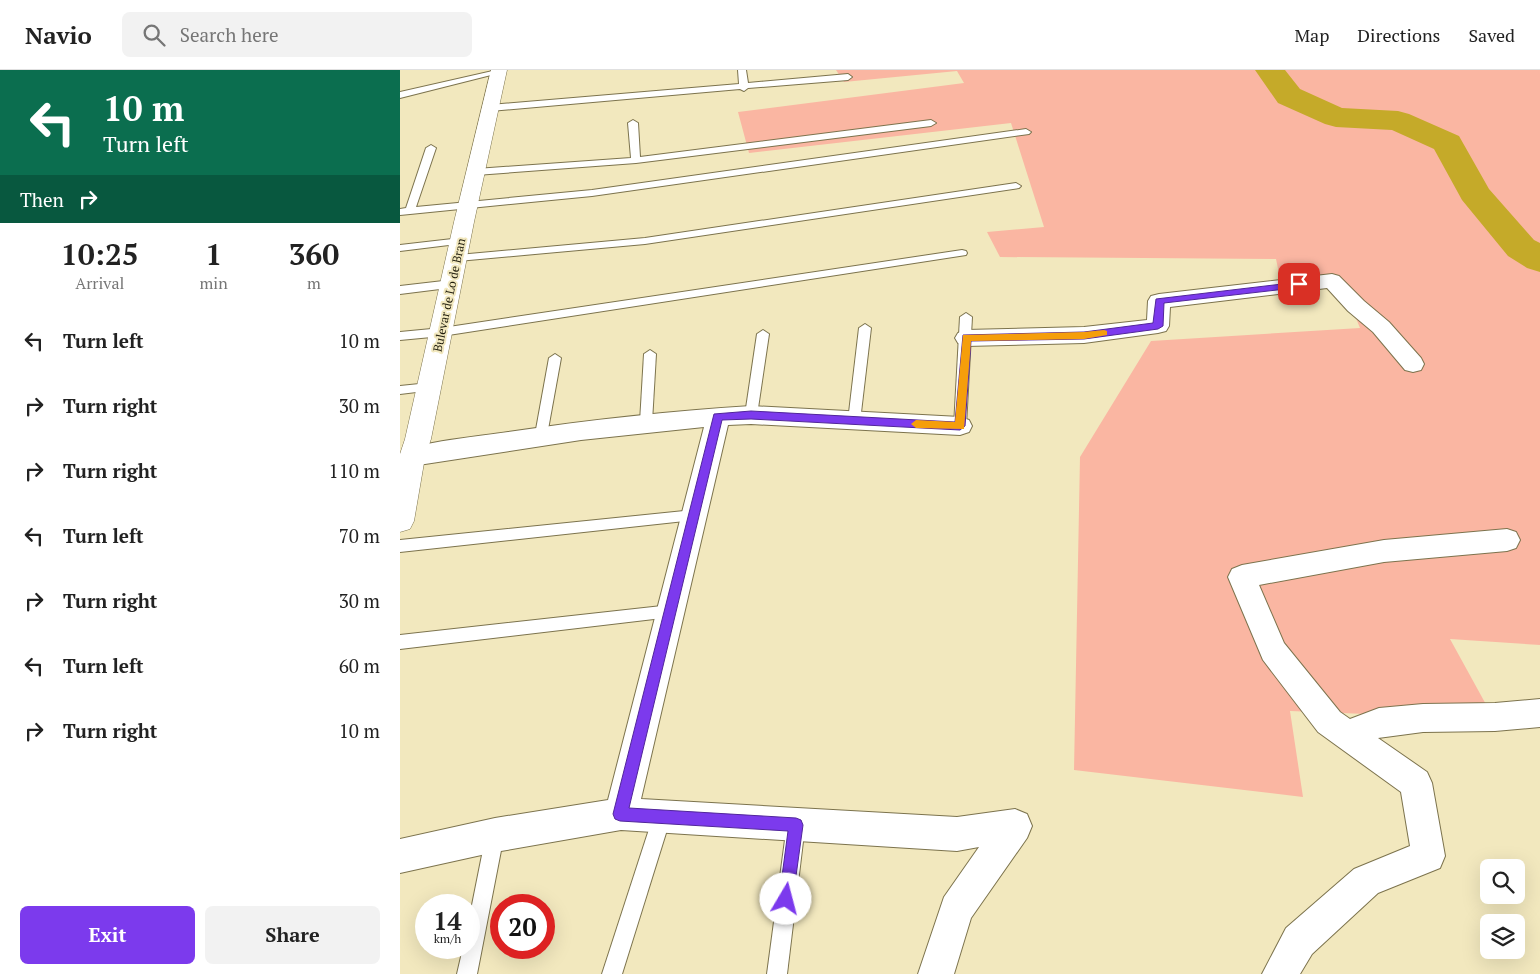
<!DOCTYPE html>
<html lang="en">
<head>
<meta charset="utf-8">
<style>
	:root { --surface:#fff; --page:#f2f2f2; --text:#222; --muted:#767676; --line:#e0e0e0; --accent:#7c3aed }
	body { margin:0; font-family:"PT Serif",serif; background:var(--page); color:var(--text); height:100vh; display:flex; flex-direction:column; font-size:19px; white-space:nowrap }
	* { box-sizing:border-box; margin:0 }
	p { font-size:16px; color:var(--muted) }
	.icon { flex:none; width:28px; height:28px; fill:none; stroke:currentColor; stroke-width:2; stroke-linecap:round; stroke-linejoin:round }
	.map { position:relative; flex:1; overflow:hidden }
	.sheet { display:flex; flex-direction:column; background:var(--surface); width:400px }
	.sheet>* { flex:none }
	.banner { background:#0b6e4f; color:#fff; overflow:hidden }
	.fabs { position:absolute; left:1080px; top:789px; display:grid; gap:10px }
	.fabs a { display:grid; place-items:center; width:45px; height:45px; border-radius:8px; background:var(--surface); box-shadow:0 5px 20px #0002; font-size:25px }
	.speed { position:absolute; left:15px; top:824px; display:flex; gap:10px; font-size:25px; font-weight:700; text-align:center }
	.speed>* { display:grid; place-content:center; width:65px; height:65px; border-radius:50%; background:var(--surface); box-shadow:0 5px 20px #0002; line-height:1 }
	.speed small { font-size:12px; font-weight:400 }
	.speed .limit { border:8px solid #d22; background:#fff; color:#111 }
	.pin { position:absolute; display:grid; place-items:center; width:42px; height:42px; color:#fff; margin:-21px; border-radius:10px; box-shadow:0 2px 8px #0006 }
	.me { position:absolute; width:55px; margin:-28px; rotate:8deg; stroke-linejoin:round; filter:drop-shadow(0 0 4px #0008) }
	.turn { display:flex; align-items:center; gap:18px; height:105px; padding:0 20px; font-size:22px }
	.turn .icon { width:65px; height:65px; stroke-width:2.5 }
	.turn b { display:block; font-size:35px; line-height:42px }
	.then { display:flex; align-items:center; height:48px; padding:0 20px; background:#0003; gap:10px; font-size:19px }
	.eta { display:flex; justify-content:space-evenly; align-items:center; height:85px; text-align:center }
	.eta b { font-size:30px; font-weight:600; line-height:35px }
	.action { display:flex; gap:10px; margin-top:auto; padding:10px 20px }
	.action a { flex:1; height:58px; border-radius:8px; background:var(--accent); color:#fff; font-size:20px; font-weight:600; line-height:58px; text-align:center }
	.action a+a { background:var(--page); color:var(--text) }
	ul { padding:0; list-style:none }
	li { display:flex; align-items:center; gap:15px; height:65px; padding:0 20px }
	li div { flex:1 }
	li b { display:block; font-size:19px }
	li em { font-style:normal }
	header { display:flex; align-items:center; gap:30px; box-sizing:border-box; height:70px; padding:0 25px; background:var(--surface); border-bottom:1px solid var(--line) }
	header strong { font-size:24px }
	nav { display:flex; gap:28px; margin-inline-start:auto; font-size:18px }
	.search { width:350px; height:45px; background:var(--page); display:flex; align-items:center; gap:12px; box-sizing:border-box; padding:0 18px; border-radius:8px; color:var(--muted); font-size:19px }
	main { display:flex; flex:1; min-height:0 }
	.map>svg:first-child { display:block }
	.green { fill:#fab6a2 }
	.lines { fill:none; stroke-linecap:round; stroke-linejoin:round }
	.river { fill:#c5aa29; fill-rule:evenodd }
	.service-casing { stroke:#7c734d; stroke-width:2 }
	.minor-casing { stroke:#7c734d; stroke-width:2 }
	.tertiary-casing { stroke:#7c734d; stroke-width:1 }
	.service { fill:#fff; fill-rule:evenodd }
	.minor { fill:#fff; fill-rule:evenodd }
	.tertiary { fill:#fff; fill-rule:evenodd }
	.route { fill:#7c3aed; stroke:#51269a }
	.slow { fill:#f59e0b }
	.labels { text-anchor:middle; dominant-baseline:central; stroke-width:4; stroke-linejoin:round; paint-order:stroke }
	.street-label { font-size:12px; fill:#201d0d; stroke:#f2e8be }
</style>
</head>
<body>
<header>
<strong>Navio</strong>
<div class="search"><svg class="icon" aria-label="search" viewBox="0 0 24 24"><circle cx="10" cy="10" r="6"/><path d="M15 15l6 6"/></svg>Search here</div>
<nav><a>Map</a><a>Directions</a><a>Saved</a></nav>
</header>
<main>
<section class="sheet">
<div class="banner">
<div class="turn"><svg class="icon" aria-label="left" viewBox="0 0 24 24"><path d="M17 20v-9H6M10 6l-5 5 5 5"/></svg><div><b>10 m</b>Turn left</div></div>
<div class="then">Then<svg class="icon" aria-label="right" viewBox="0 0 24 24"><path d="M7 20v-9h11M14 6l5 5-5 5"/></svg></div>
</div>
<div class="eta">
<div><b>10:25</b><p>Arrival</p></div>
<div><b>1</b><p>min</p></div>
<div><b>360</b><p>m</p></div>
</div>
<ul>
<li><svg class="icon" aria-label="left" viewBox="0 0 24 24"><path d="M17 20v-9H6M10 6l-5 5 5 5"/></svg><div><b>Turn left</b></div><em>10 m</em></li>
<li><svg class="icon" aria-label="right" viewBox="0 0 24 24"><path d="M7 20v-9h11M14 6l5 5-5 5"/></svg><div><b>Turn right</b></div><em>30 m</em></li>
<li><svg class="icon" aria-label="right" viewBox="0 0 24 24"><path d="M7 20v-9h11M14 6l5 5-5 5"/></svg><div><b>Turn right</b></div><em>110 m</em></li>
<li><svg class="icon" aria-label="left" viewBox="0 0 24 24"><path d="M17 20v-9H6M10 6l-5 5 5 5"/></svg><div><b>Turn left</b></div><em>70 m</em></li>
<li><svg class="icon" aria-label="right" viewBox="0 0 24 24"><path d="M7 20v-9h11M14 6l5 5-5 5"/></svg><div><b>Turn right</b></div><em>30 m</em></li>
<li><svg class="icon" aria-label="left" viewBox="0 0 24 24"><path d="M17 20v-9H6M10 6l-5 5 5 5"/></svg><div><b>Turn left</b></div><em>60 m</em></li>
<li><svg class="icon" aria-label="right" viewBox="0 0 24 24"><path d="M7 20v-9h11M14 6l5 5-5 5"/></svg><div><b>Turn right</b></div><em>10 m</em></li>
</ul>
<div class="action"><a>Exit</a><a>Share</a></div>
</section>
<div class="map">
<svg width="1140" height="904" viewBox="0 0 1140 904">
	<rect width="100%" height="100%" fill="#f2e8be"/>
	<path class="green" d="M436,0H1140V575L1050,569L1094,649L890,641L903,727L674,700L680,387L751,271L960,258L942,214L882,218L876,189L600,187L587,162L644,157L611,53L349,83L338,42L564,13L557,1L444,12Z"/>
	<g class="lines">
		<path class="river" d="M855,0H885L900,19L942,38L998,41L1009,44L1059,66L1089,119L1134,170L1140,173V202L1127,198L1108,186L1062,130L1034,79L992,60L936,57L925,54L878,33Z"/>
		<g class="service-casing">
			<g id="service">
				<path d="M97,0L103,2L0,28V22Z"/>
				<path d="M338,0H346L348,13L448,4L452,7L448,10L348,18L344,21L340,19L90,41L86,38L90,35L339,14Z"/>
				<path d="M233,50L238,53L240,87L531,50L536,53L531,56L236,93L76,105L71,102L76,99L231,88L228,53Z"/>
				<path d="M626,59L631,62L629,64L192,126L0,145V139L6,138L26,78L31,75L36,78L16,137L192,120Z"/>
				<path d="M616,113L621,116L619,118L245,174L58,191L53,188L58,185L245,168Z"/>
				<path d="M61,168L65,169L66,171L65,173L0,181V175Z"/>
				<path d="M562,180L566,181L567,183L566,185L42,266L0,270V262L42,258Z"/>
				<path d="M52,210L57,214L56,217L0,224V216Z"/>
				<path d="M566,243L572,247L566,356L564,359H556L554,356L560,247Z"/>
				<path d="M465,254L471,258L460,351L458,354H450L448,351L459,258Z"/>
				<path d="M363,260L369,264L357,345L355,348H347L345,345L357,264Z"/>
				<path d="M250,280L256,284L252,352L250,355H242L240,352L244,284Z"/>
				<path d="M155,284L161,288L147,365L146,368H136L135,365L149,288Z"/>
				<path d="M29,313L35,317L33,320L0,324V316Z"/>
				<path d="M294,440L299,441L301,445L299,449L294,450L0,482V470Z"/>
				<path d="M271,535L276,536L278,541L276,546L271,547L0,579V565Z"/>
				<path d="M262,738L268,741L271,747L222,904H202L253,747L256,741Z"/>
				<path d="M396,746L402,749L405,755L387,904H367L387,755L390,749Z"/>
				<path d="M95,756L101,759L104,765L77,904H57L63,878H69V850L86,765L89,759Z"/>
			</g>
		</g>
		<g class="minor-casing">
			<g id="minor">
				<path d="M932,204L939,206L964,231L989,252L1021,288L1024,294L1021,300L1013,302L1005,300L973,262L948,241L927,218L770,237L769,256L766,261L758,263L684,273L566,276L558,273L555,268L558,263L566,260L684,257L747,250L748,231L751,226L759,224Z"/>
				<path d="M351,336L560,347L569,350L572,356L569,362L560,365L351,354L328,355L241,729L557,747L615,739L627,744L632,756L627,768L571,848L554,904H518L544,827L579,777L557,781L221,760L95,782L0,803V769L95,748L208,730L304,357L181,370L12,396L3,394L0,388L3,380C36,370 74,367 108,362C189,350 270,341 351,336Z"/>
				<path d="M1107,459L1116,462L1120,470L1116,478L1107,481L984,492L859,515L884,573L940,642L950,649L979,638L1023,634L1095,633L1140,629V657L1095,661L1023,662L978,668L1027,702L1032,713L1045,786L1040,798L978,823L912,884L900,904H862L886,858L954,799L1010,776L1001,722L918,662L863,590L828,507L832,499L842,495L984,470Z"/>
			</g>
		</g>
		<g class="tertiary-casing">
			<path id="tertiary" d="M91,0H107L74,152L31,369L25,387L14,451L10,459L0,462V384L5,369L54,152Z"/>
		</g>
		<use href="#service" class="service"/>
		<use href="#minor" class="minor"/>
		<use href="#tertiary" class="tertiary"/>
	</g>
	<path class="route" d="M899,212L904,214L903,217L764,233L763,256L758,259L684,269L571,271L565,356L560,360L351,349L322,350L229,738L396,748L401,750L403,755L392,835L386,837L381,835L379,829L388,761L220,751L215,749L213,744L314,344L351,341L555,352L563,265L684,262L753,253L756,229Z"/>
	<path class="slow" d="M704,260L707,261V265L684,269L571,271L564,359L516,358L511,354L516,350L555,352L563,265L684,262Z"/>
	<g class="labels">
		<g class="street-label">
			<text transform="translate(49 225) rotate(-78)">Bulevar de Lo de Bran</text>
		</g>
	</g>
</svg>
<div class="fabs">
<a><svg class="icon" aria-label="search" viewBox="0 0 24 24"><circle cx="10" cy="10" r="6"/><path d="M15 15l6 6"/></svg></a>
<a><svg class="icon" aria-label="layers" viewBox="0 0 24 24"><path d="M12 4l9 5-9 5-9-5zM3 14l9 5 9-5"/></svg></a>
</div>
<div class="speed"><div>14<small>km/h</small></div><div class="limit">20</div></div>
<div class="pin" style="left:899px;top:214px;background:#d93025"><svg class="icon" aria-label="arrive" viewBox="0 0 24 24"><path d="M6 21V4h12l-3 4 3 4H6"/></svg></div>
<svg class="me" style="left:386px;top:829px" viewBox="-20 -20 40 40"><circle r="19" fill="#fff"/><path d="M0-13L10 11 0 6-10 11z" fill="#7c3aed"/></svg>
</div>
</main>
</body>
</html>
